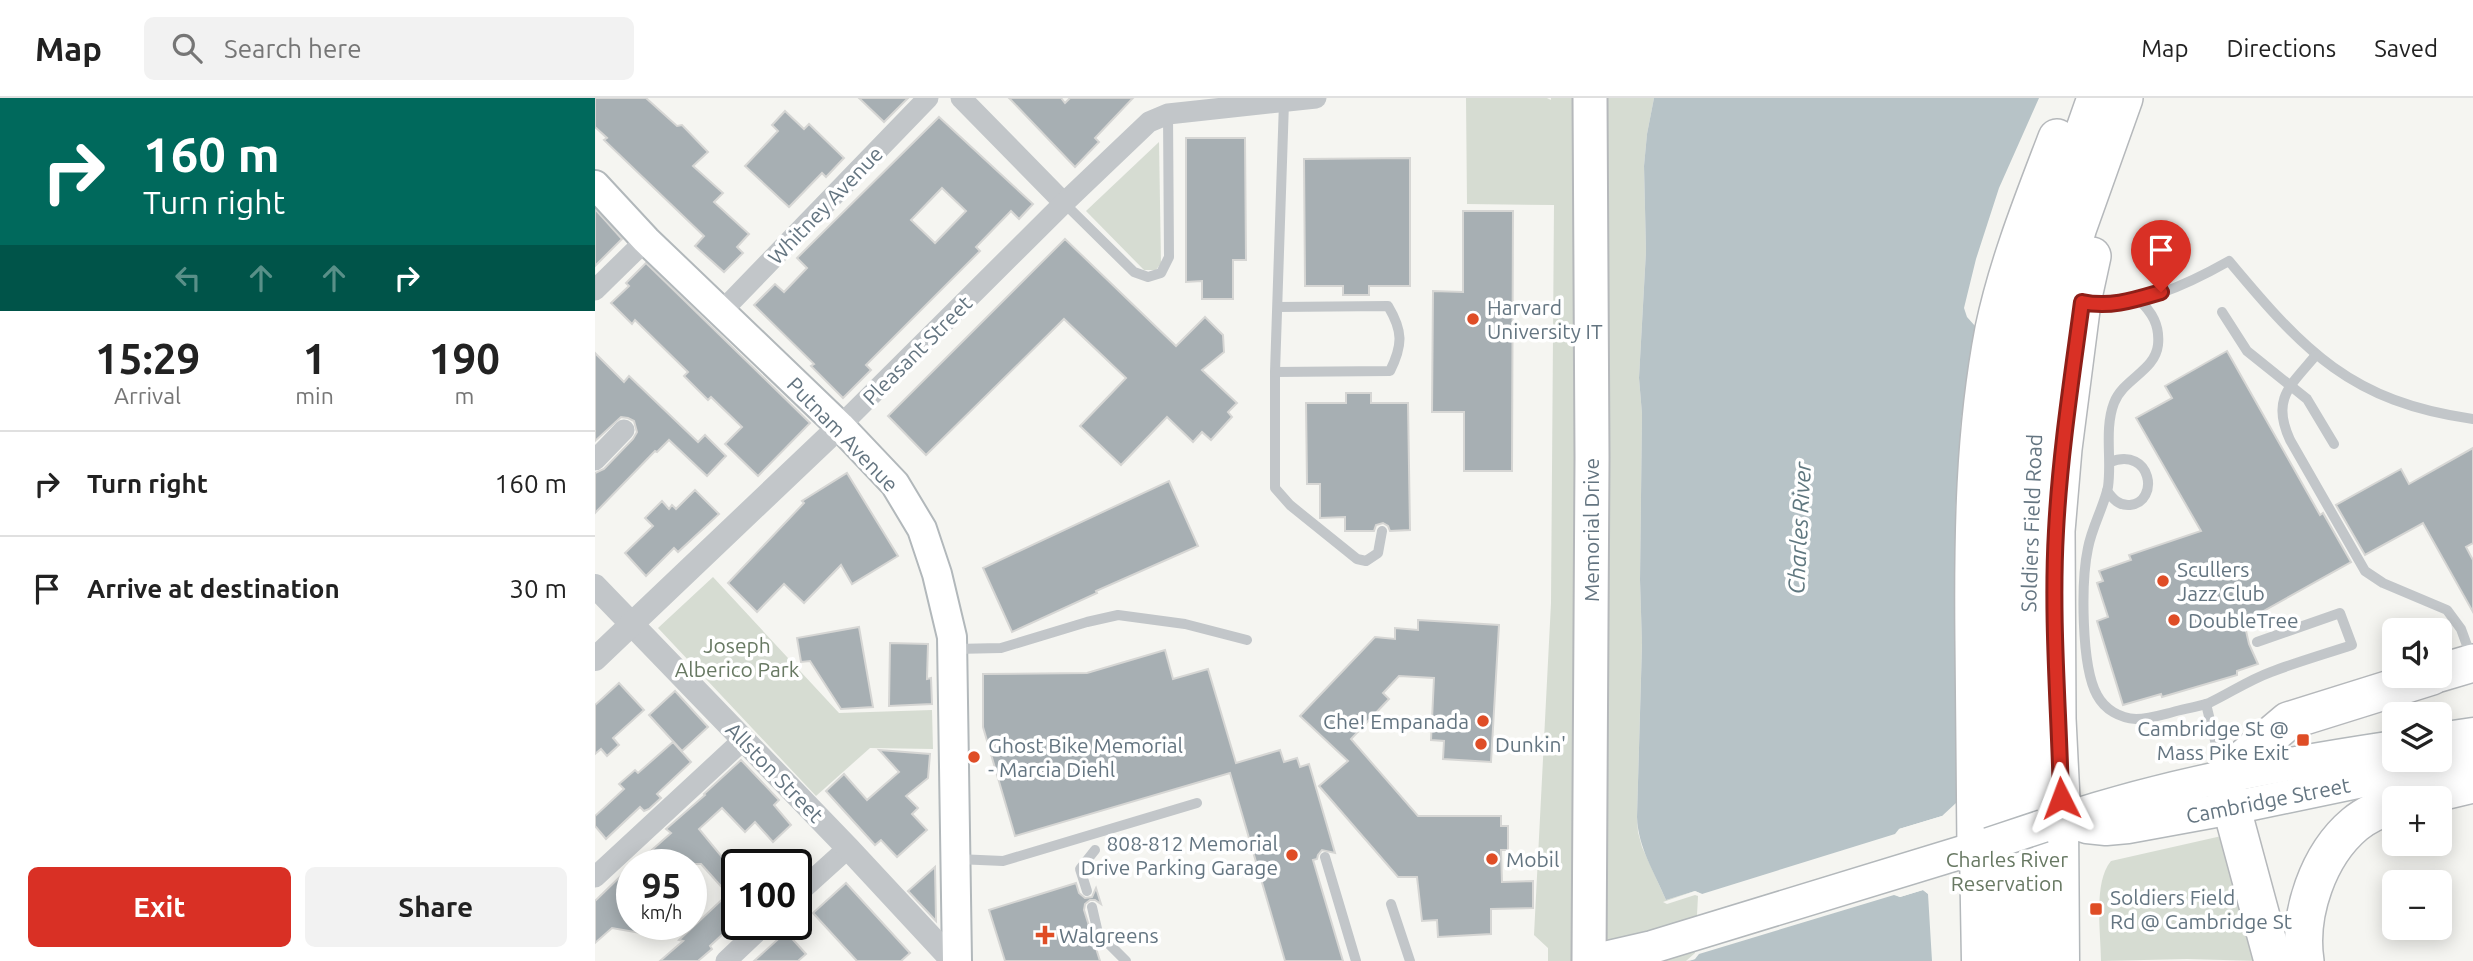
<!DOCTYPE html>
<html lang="en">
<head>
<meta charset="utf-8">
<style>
	:root { --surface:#fff; --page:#f2f2f2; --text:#222; --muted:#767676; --line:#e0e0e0; --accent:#d93025 }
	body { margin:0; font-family:Ubuntu,sans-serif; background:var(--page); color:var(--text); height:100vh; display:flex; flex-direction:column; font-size:26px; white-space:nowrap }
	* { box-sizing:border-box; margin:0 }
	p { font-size:23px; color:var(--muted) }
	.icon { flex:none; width:38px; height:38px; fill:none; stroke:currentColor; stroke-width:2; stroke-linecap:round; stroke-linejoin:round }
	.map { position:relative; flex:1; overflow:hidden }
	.sheet { display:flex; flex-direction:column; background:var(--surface); width:595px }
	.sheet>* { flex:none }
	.guide { background:#00695c; color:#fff; overflow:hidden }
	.controls { position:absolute; left:1787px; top:520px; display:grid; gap:14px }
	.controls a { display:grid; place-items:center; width:70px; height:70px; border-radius:10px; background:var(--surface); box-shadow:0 4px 18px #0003; font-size:35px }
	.speed { position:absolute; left:21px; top:751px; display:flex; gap:14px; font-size:35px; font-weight:700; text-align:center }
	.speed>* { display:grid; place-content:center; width:91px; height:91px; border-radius:50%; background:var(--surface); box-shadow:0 4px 18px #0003; line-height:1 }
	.speed small { font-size:18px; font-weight:400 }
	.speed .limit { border:4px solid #111; border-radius:10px; background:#fff; color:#111 }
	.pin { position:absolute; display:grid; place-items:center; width:60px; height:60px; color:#fff; margin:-72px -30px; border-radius:50% 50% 50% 0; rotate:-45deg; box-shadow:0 0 7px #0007 }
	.pin .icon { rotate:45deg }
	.me { position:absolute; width:77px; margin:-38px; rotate:357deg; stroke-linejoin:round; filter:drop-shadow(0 0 5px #0008) }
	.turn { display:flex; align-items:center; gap:24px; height:147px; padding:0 28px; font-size:32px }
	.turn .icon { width:91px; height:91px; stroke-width:2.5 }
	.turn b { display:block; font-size:49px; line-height:60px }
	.lanes { display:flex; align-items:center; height:66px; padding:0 28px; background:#0003; justify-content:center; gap:35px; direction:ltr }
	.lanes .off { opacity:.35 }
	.eta { display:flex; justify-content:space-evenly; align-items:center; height:119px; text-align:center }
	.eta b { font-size:42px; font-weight:600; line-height:49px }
	.primary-button { display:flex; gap:14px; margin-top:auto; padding:14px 28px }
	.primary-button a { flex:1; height:80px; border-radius:10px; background:var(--accent); color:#fff; font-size:28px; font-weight:600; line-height:80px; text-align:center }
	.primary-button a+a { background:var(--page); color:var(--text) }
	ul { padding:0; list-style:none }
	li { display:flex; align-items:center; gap:21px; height:105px; padding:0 28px; border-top:2px solid var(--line) }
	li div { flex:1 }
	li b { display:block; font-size:26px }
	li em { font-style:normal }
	header { display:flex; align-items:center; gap:42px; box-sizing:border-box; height:98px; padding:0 35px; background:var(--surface); border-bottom:2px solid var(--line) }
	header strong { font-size:33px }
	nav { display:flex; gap:38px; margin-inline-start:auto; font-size:24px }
	.search { width:490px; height:63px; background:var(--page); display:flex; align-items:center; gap:18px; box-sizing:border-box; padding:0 24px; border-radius:10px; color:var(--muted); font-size:26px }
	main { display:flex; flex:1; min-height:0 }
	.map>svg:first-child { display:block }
	.green { fill:#d6dcd2 }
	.water { fill:#b7c3c7 }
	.pier { fill:#f5f5f1 }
	.building { fill:#a7afb3; stroke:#d6d6d4; stroke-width:2; fill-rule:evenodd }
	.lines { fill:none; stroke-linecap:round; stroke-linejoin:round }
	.secondary-casing { stroke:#b2b8bb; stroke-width:32 }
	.primary-casing { stroke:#b3b8bb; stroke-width:35 }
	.trunk-casing { stroke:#b5b8bb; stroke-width:37 }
	.motorway-casing { stroke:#b5b8bb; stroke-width:40 }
	.service { stroke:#c2c6c9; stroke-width:10 }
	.minor { stroke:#c2c6c9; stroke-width:21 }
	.tertiary { stroke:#c2c6c9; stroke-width:24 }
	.secondary { stroke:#fff; stroke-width:28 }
	.primary { stroke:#fff; stroke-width:32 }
	.trunk { stroke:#fff; stroke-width:33 }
	.motorway { stroke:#fff; stroke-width:37 }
	.primary-bridge-casing { stroke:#b3b8bb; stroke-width:35; stroke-linecap:butt }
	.primary-bridge { stroke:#fff; stroke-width:32 }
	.route-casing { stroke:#8d1f18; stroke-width:18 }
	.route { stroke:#d93025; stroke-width:12 }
	.poi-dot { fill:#df4d26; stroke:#fff; stroke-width:2.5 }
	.labels { text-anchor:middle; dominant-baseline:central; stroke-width:7; stroke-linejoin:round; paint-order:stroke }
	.street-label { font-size:21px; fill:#647581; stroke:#fff }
	.poi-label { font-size:21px; fill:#647581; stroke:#fff; text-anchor:start }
	.park-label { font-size:21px; fill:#687963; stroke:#fff }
	.water-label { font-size:23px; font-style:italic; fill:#5f777f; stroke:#fff }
</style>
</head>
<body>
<header>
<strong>Map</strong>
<div class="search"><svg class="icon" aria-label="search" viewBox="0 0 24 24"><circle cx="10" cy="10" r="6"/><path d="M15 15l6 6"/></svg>Search here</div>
<nav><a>Map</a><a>Directions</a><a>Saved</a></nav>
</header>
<main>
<section class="sheet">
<div class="guide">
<div class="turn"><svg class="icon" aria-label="right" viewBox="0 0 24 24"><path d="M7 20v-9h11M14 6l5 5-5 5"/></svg><div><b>160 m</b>Turn right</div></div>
<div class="lanes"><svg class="icon off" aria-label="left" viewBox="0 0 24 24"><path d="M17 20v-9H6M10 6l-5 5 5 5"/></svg><svg class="icon off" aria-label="ahead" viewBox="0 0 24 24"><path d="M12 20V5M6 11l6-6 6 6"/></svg><svg class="icon off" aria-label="ahead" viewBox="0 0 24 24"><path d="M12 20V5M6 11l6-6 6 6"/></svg><svg class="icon" aria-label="right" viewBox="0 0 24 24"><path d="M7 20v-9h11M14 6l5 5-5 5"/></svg></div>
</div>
<div class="eta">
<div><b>15:29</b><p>Arrival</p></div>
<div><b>1</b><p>min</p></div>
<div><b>190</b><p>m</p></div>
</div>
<ul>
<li><svg class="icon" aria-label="right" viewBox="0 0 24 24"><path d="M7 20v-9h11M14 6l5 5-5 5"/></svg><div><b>Turn right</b></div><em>160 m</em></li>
<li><svg class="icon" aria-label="arrive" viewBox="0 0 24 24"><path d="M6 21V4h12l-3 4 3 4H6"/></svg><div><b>Arrive at destination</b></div><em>30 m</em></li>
</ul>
<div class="primary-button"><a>Exit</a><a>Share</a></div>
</section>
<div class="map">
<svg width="1878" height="863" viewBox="0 0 1878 863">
	<rect width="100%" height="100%" fill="#f5f5f1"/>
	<g class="green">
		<path d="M871,0H952L956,2V0H1059L1052,36L1049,68L1051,153L1044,280L1047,316L1045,482L1047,545L1042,719L1043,734L1047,749L1071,802L1100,793L1107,796L1104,856L1094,863H953V850L939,837L956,505L959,107L872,106Z"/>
		<path d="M564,44L566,165L561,172H549L491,113Z"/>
		<path d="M118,479L244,615L337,612L338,651L275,650L221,698L63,530Z"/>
		<path d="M1631,737L1665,863L1592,861L1506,863C1506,835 1498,784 1516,763Z"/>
	</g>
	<path class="water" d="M1059,0H1444L1404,90L1381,161L1369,210L1372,219L1380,228L1366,323L1360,419L1361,638L1366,688L1361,705L1347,718L1304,731L1299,796L1305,799L1328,792L1333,796L1337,863H1094L1100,861L1107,796L1100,793L1071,802C1060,775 1043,750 1042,719L1047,546L1045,482L1047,316L1044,280L1051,153L1049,68L1052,36Z"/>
	<path class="pier" d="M1347,718V722L1306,734L1304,737L1303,794L1328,789L1335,793L1336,798L1328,792L1305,799L1299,797L1104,856L1100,861L1091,863L1100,855L1103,798L1100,797L1072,806L1068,804L1100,793L1107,796L1300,736L1304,731Z"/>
	<g class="building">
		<path d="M0,0H51L82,28L87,27L113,54L98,68L128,95L119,104L154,136L142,149L148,155L129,174L100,148L109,138L9,42L12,40L0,29Z"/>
		<path d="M264,0H313L289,24Z"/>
		<path d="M414,0H466L470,5L475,0H538L500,40L504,44L480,69Z"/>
		<path d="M190,13L209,31L214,26L249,60L231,79L227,75L194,109L150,68L183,33L177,27Z"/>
		<path d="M344,19L438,106L424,121L416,113L381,149L385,153L271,267L276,272L248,300L216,268L219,266L159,207L180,186L189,194L212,170L202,160ZM347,90L371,113L340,145L316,122Z"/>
		<path d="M591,40H650L651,162H638V201H607V183L591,184Z"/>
		<path d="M815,60V188H774V197H748V188H710L709,61Z"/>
		<path d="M0,111L27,141L0,168Z"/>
		<path d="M868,113H918L917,373H869V314H837L838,193L868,194Z"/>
		<path d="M470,141L581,248L610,219L628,237L629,254L607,272L642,305L633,314L637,319L616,342L607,334L598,344L572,319L526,367L485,328L531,280L469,221L331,357L293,318Z"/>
		<path d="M51,165L215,325L163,378L130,346L147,329L116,299L113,302L89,278L93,274L40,222L37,226L16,205L34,188L31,185Z"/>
		<path d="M1632,253L1725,417L1728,415L1756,464L1649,524L1654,546L1663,566L1642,573V577L1567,599L1566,596L1528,607L1502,523L1513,519L1502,485L1508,483L1504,473L1536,462L1534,457L1606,433L1541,320L1577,300L1570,288Z"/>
		<path d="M0,255L29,284L34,278L103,344L110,337L131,358L112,378L74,342L62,354L60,353L0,415V375L9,371L38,341L42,334L39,323L33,320L26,319L0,343Z"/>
		<path d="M751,295H776V305H813L815,432L795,433L793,428L788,425L781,427L779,433H750V419L725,420V386H712L711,305H751Z"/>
		<path d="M1878,350V445L1871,449L1878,462V514L1828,425L1770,457L1741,407L1806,371L1814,386Z"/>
		<path d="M252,375L303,458L257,486L246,467L209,505L189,486L162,514L133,485L209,405L207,403Z"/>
		<path d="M574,383L603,448L501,493L502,495L417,534L388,470Z"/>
		<path d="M100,392L124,416L83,454L79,450L51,478L30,455L58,428L50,420L67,403L74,411L77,407L81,411Z"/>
		<path d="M823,522L904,527L896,664L848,661L849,643L836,642L839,580L804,578L788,595L794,601L756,641L823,718H906V728H913V752H906L907,784L938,783V810L896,811V836L843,839L842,822L827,823L822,779H803L724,688L753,663L705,618L780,539L800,541V530L823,532Z"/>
		<path d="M264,529L278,609L246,611L215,563L206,564L202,540Z"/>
		<path d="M295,545L333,546L332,581L336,580L337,606L294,608Z"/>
		<path d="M570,552L578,581L613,571L641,665L685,652L689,664L702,660L705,669L714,666L740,755L727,752L723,757L722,761L718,762L748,863H690L635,675L420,738L388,629V576L492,575Z"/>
		<path d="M24,585L49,612L18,640L24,647L12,658L6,651L0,656V607Z"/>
		<path d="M80,593L113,629L87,653L54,617Z"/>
		<path d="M78,644L96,664L62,696L66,700L54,711L49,713L45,709L11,741L0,728V718L29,691L24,686L40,672L43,675Z"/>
		<path d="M284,652L335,656L333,680L311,698L323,710L317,716L332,732L302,759L286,742L280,747L231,693L249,676L272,702L304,674Z"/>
		<path d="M146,662L184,702L179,707L196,727L178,744L160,724L150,734L127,710L104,731L142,777V823L115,848L117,851L103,863H65L88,843L84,842L133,796L106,766H41L76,735L71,731L110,697L109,696Z"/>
		<path d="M37,767V826H47L57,837L17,830L0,845V803Z"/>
		<path d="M340,769L341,823L313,793Z"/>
		<path d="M251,785L315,855L306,863H262L218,815Z"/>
		<path d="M481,785L484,795L490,800L497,799L501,790L506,806L500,802H495L490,806L489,812L505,863H410L394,812Z"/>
		<path d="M191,834L211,856L203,863H159Z"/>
	</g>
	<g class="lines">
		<g class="secondary-casing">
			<path id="secondary" d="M0,87L51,142L245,328L300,386L327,431L342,476L357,539L362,863"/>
		</g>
		<g class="primary-casing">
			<g id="primary">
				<path d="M1844,641L1878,636"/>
				<path d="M1467,721L1492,729L1511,731L1533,729L1637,710L1878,660"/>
				<path d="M1467,721L1468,863"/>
				<path d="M1466,722C1575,686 1686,666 1799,649"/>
				<path d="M1381,750L1383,863"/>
				<path d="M996,863L1057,849L1394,746"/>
			</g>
		</g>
		<g class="trunk-casing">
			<path id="trunk" d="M994,863L997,359L995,0"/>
		</g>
		<g class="motorway-casing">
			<g id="motorway">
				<path d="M1844,575L1878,565"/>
				<path d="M1819,700L1878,686"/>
				<path d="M1467,721L1462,621L1461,433L1468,351L1487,204L1497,158"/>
				<path d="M1381,750C1380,681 1380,612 1379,543C1378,438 1379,335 1399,231C1413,165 1438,103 1462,40"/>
				<path d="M1409,863C1409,759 1408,654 1407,550C1407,465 1404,380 1416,295C1431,193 1467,97 1501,0"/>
				<path d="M1436,863L1432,423L1440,313L1461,202L1483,129L1529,0"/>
				<path d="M1678,863L1628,678L1693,623L1837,578"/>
				<path d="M1710,863C1703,816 1723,757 1760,726C1772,716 1785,711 1799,706"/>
			</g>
		</g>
		<g class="service">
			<path d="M689,4L680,274V390L695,407L762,461L771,463L783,455L787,433"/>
			<path d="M469,105L539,174L553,179L566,175L574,159L573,16"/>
			<path d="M1543,201C1557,214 1565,227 1563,247C1560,273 1528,281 1519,305C1509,331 1517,362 1513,389C1509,408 1497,429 1493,450C1486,483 1486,568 1502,597C1510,612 1525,620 1541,621C1553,621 1566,617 1578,614C1589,611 1602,609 1614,605C1635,595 1654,582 1676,574C1702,564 1730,556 1757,547L1745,515L1662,544"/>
			<path d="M1491,205C1535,214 1597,184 1634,163C1709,253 1756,304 1878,321"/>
			<path d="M1627,214L1652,253L1712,301L1739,346"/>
			<path d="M1721,257C1695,288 1676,301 1695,342L1770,473L1788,485L1852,512L1866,531L1877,561"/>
			<path d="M680,274L795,273C808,247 808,233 793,208L683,209"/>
			<path d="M1512,393C1518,401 1524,408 1535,407C1565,404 1557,348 1515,364"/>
			<path d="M360,551L406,550L492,524L523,517L590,526L652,542"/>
			<path d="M1611,606L1627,671"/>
			<path d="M730,759L761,863"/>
			<path d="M362,761L408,763L602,705"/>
			<path d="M492,793L485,771L500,752"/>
			<path d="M796,806L815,863"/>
			<path d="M497,809L503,835L531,863"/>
		</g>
		<g class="minor">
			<path d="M366,0L469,105"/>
			<path d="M0,192L51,142"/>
			<path d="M126,214L333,0"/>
			<path d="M245,328L469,105L554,24L573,16L721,0"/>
			<path d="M0,362L29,332"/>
			<path d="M0,779L148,642"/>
			<path d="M201,797L253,750"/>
			<path d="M131,863L170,826"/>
		</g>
		<g class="tertiary">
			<path d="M0,488L253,750L358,863"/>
			<path d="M0,561L245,328"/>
		</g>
		<use href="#secondary" class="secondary"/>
		<use href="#primary" class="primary"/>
		<use href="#trunk" class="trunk"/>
		<use href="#motorway" class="motorway"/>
		<g class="primary-bridge-casing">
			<path id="primary-bridge" d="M1394,746L1448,728"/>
		</g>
		<use href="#primary-bridge" class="primary-bridge"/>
	</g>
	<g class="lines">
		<g class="route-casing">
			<path id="route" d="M1466,700C1464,611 1456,522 1461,433C1465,356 1477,279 1487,204C1515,210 1539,202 1566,194"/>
		</g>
		<use href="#route" class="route"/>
	</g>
	<g class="poi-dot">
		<circle cx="878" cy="221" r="7"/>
		<circle cx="1568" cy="483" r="7"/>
		<circle cx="1579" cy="522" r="7"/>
		<circle cx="888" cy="623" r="7"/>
		<rect x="1701" y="635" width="14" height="14" rx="3.5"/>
		<circle cx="886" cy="646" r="7"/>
		<circle cx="379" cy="659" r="7"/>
		<circle cx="697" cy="757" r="7"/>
		<circle cx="897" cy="761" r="7"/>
		<rect x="1494" y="804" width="14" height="14" rx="3.5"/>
		<path d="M446.5 826.5h7v7h7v7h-7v7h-7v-7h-7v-7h7z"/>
	</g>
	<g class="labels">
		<g class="street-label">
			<text transform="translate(230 107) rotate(-46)">Whitney Avenue</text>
			<text transform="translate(322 252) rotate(-45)">Pleasant Street</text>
			<text transform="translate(248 336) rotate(46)">Putnam Avenue</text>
			<text transform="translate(1436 425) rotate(-88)">Soldiers Field Road</text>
			<text transform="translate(996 432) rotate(-90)">Memorial Drive</text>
			<text transform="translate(180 674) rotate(46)">Allston Street</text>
			<text transform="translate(1673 702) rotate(-11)">Cambridge Street</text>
		</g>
		<g class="poi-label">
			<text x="892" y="209">Harvard<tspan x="892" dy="24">University IT</tspan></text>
			<text x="1582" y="471">Scullers<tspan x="1582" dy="24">Jazz Club</tspan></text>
			<text x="1593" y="522">DoubleTree</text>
			<text x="874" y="623" text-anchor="end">Che! Empanada</text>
			<text x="1694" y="630" text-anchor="end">Cambridge St @<tspan x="1694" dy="24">Mass Pike Exit</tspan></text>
			<text x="900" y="646">Dunkin'</text>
			<text x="393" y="647">Ghost Bike Memorial<tspan x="393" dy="24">- Marcia Diehl</tspan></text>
			<text x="683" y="745" text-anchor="end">808-812 Memorial<tspan x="683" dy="24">Drive Parking Garage</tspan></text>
			<text x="911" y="761">Mobil</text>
			<text x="1515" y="799">Soldiers Field<tspan x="1515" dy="24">Rd @ Cambridge St</tspan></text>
			<text x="464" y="837">Walgreens</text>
		</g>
		<g class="park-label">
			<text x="142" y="547">Joseph<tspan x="142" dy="24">Alberico Park</tspan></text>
			<text x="1412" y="761">Charles River<tspan x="1412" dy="24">Reservation</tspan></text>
		</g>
		<g class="water-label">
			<text transform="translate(1204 430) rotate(-87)">Charles River</text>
		</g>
	</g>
</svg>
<div class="controls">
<a><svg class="icon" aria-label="sound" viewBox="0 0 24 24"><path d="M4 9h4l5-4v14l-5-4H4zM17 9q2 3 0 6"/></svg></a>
<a><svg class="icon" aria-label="layers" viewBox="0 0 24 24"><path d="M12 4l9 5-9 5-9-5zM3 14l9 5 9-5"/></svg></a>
<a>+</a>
<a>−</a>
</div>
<div class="speed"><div>95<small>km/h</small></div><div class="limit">100</div></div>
<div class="pin" style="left:1566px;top:194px;background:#d93025"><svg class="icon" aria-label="arrive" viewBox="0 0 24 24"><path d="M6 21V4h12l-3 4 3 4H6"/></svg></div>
<svg class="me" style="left:1466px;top:700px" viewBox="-20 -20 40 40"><path d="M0-17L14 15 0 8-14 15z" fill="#d93025" stroke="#fff" stroke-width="4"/></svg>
</div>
</main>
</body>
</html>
